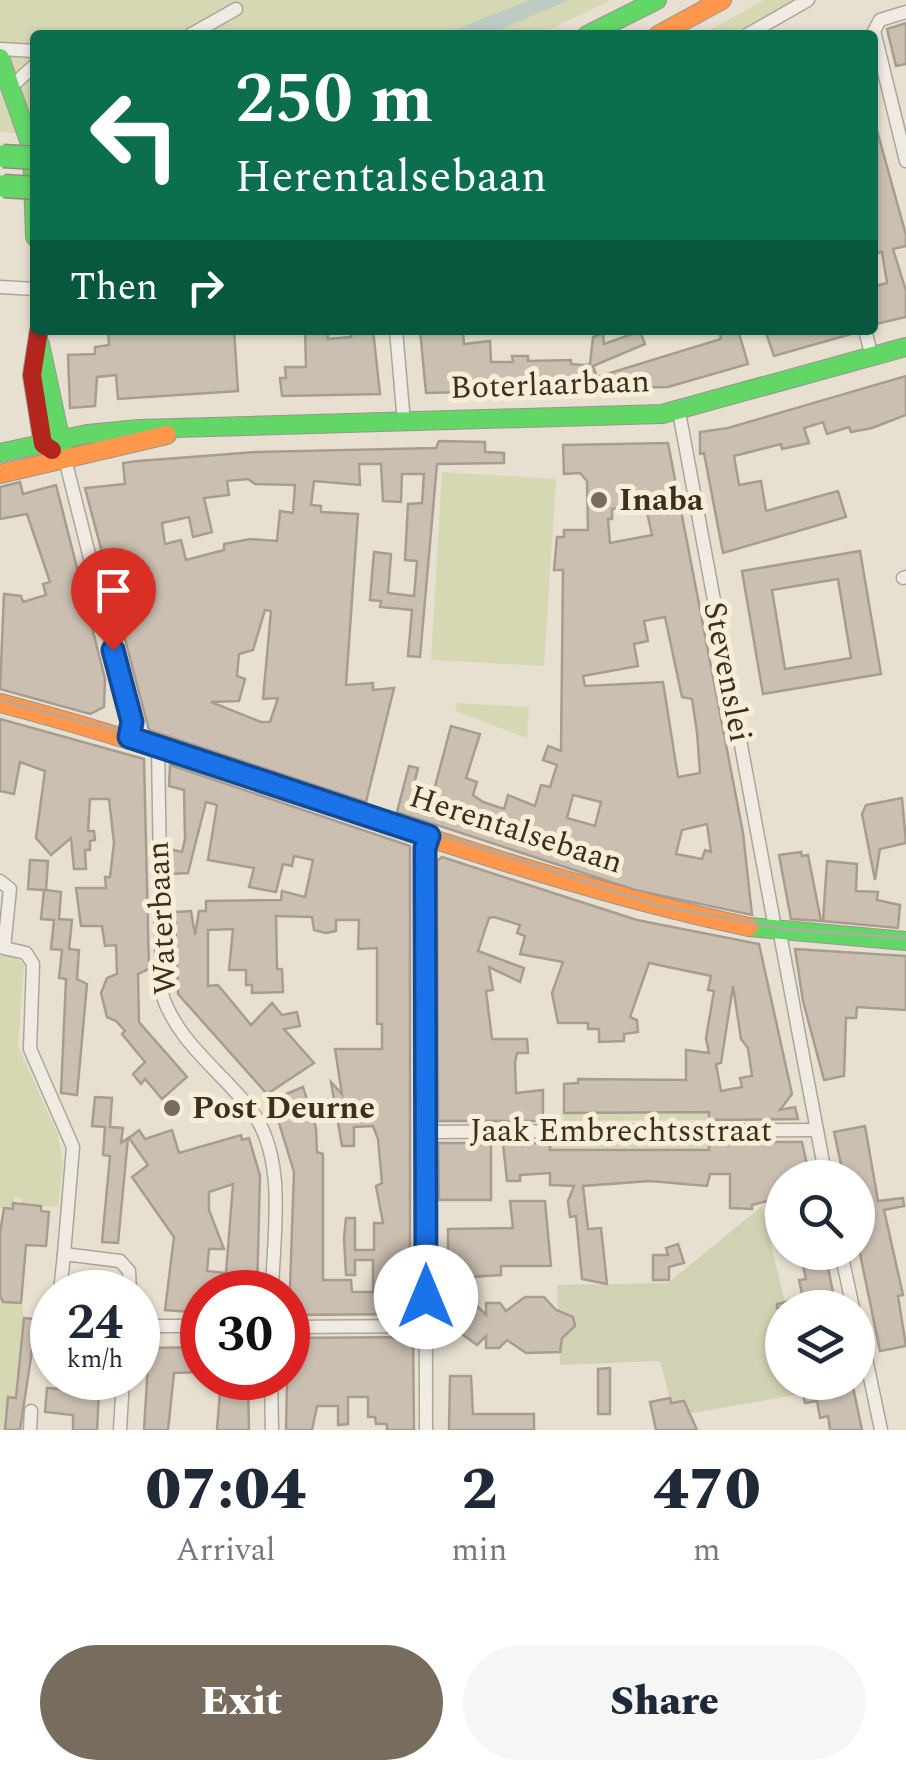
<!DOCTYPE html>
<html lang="en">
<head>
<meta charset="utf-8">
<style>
	:root { --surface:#fff; --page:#f6f6f7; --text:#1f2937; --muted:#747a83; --accent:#786c5e }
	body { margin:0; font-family:Spectral,serif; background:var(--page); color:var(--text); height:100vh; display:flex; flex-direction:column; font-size:38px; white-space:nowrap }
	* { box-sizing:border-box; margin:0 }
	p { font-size:32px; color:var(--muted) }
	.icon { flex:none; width:55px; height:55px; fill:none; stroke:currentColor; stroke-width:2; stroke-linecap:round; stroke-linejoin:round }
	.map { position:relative; height:1430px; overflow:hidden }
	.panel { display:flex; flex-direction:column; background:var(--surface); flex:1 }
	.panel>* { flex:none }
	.top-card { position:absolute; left:30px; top:30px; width:848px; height:305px; border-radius:10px; box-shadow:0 2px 8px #0004; background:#0b6e4f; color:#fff; overflow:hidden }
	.fabs { position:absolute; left:765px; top:1160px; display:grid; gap:20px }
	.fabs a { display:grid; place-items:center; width:110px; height:110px; border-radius:50%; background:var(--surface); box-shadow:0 2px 8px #0004; font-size:50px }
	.speed { position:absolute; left:30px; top:1270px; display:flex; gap:20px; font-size:50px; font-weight:700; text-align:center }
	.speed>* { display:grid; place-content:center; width:130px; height:130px; border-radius:50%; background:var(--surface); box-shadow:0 2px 8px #0004; line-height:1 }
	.speed small { font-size:25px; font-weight:400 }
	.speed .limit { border:15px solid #d22; background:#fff; color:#111 }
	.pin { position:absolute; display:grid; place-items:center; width:85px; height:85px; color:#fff; margin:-102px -42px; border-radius:50% 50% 50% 0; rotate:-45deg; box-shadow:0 0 10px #0007 }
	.pin .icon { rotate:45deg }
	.me { position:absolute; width:110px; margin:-55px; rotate:0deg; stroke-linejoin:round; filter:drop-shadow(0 0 8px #0008) }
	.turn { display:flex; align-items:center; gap:35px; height:210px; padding:0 40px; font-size:45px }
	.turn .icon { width:130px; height:130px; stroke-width:2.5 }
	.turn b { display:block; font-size:70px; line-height:85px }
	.then { display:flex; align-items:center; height:95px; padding:0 40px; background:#0003; gap:20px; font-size:38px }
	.eta { display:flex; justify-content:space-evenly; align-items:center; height:170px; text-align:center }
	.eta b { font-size:60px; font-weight:800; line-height:70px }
	.action { display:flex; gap:20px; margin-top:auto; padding:20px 40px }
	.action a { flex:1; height:115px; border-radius:60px; background:var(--accent); color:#fff; font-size:40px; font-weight:800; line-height:115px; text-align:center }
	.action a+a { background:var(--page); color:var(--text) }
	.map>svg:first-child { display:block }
	.green { fill:#d6d7b3 }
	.cemetery { fill:#d1d1b3 }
	.water { fill:#bcccc2 }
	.building { fill:#cbbfb2; stroke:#a89c90; stroke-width:2.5; fill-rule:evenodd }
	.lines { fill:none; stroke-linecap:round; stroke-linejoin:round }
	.street-casing { stroke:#ada599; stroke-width:15 }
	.fast-casing { stroke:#9c958a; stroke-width:20 }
	.slow-casing { stroke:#9c958a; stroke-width:20 }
	.jam-casing { stroke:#9c958a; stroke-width:20 }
	.street { stroke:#efebe3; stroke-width:12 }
	.fast { stroke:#63d668; stroke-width:18 }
	.slow { stroke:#ff974d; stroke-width:18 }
	.jam { stroke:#b3261e; stroke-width:18 }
	.tram { stroke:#afaaa2; stroke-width:2.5 }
	.fast-bridge-casing { stroke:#928b80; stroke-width:25; stroke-linecap:butt }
	.fast-bridge { stroke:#63d668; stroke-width:22 }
	.route-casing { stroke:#114b97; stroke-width:25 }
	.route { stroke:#1a73e8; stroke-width:18 }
	.poi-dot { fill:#786c5e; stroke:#f7eed8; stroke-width:4 }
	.labels { text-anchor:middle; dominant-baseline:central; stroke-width:10; stroke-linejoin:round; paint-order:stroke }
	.street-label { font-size:32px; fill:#3d2e20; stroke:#f7eed8 }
	.poi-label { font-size:32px; font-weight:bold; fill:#3d2e20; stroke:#f7eed8; text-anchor:start }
</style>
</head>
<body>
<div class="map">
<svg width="906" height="1430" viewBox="0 0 906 1430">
	<rect width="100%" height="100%" fill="#e7e0d1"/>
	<g class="green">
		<path d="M0,0H611L539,35H35V135L0,132Z"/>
		<path d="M764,0H794L733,35H701Z"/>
		<path d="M442,472L556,479L544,666L431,660Z"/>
		<path d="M457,703L529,707L527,738L455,711Z"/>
		<path d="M0,956L16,957L24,965L18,1046L58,1135L63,1162L58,1207L22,1204V1199L14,1197L13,1209L0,1208Z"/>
		<path d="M709,1112V1120L564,1121V1113Z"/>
		<path d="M709,1142V1150H550V1143Z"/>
		<path d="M0,1301L21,1303L24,1318L16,1398L9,1397L5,1430H0Z"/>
	</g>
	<path class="cemetery" d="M762,1206L786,1307L782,1382L804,1383L806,1393L687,1414L684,1401L671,1403L660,1361L560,1365L557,1285L668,1283Z"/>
	<path class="water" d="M530,0H569L488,35H441Z"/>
	<g class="building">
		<path d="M906,23V64L896,66L887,29Z"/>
		<path d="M872,127H876L906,235V246L893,249L906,291V317L876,324L872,287L887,283L882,252L872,254Z"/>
		<path d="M108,330H234L238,391L118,399L116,375L97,377L95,406L70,408L68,355L95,354V347L109,345Z"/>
		<path d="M305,330H328V339L351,337L350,330H373L380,394L282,396L280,378H286L285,367H306Z"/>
		<path d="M420,330H463L464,344L490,341L491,362H513L512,356H528V361L571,360V364L584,365L590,364L593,337L603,333L604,344L640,331L645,344L593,366L597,377L721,339L719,330H738L748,364L668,387L426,393Z"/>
		<path d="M765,330H854L855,333L774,356Z"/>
		<path d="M906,376V415L872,428L851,432L849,427L827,434L823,422L804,428L809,443L782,449L781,444L734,456L739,485L761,481L766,511L838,491L846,517L723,553L704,453L700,454V432L728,428Z"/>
		<path d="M439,441L485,442V452L504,453V463L437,464L420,657L408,656L412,610L380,607L381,601L370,600L374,552L391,554L388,593L414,596L417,561L405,560L408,504L422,503L424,474H402L401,502L383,501L381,464H359L360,485L314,481L311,505L321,506V512L358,514L346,685L373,683V690L394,688L366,802L149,730L85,488L125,484L123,463L138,461L256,452L436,448ZM248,479L255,484L295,485L293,513L280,511L277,541L250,539L224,544V550L186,560L181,540L165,544L162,523L189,517L193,537L212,532L204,498L229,495L227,481ZM265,610L271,611L263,699L278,698L270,722H261L211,702L239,701L245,679L237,676L239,654L253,650Z"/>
		<path d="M668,443L743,833L752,915L635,890L397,812L409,766L418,768L413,788L433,794L451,726L480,734L466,778L477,782L473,795L483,802L504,809L508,795L535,806L541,785L550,787L557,765L543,760L548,746L561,751L563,570H554L557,537H564V530H588L587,481L580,473L564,474L563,445ZM645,503L652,535L610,543L608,519H612V509ZM665,617L682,697L692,699L697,732L700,773L678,777L663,682L585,686L583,676L638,666L634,644L648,641L644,621ZM573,795L601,802L595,826L567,818ZM707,824L711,852L705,850L702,859L676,854L682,830Z"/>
		<path d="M20,482L23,494L56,485L105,679L104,707L90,714L0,689L4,594L21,596L23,602L46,595L43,584L50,582L27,514L0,519V487Z"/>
		<path d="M860,551L881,674L763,694L742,571ZM838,579L851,658L785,669L772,590Z"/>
		<path d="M0,719L144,759L149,969L138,974L139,1022L187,1077L162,1099L145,1079L141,1084L133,1074L145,1062L122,1034L125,1031L116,1021L107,1017L101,993L107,978L117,974L116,945L105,946L102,926H81L76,888H106L105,877H110L114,843L109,799H90L88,831H94L95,840L90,841V850H85L86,869H74L71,838L51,855L36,838L45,771L20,762L14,794L0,791Z"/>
		<path d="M170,765L410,846V1314L289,1315L294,1172L272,1100L303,1087L316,1128L317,1152L323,1154V1280H351L352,1292H373V1260H355V1275H346L344,1238L346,1218H355V1250H374V1223H383L376,1186L382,1183L378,1139L373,1126L354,1127V1146H342L331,1082L342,1094L335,1049H382V1024H377V948L358,949L359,920H336V931L326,933L314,930L312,917L276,916L277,969H282L283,992L252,993V985H246V970H229L233,929L208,930V986L218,985L251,1025L272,1003L282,1015L297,1012L300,1026L284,1029L314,1063L267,1094L178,994L175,912L191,911L195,935L199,911H206V901L281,900L282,891L305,897L313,860L294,856L292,866L283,864L276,892L249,887L254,868L208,860L217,805L206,802L188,873L170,874V849L182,852L185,839L184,790L169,786Z"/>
		<path d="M902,798L906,843L880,849L875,880L862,814L866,805Z"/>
		<path d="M801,852L802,856L808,855L821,921L791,919L779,855Z"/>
		<path d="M442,857L637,920L759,944L792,1094L780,1110L795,1107L798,1119L709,1120V1112L564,1113V1084L578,1083V1079L686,1080V1050L709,1053L706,1038L714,991L708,990L711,976L649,963L630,1017L637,1020L638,1032L624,1034V1041L599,1042V1029H588V1023H558L552,993L563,962L520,954L525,936L517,933L520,925L494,917L489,918L478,951L524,968L520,982L489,967L493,990L486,991L492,1039H527L528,1053H517L515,1063L516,1093L543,1090V1121H438L437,861ZM733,986L741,1039L748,1048L752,1076L740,1078L742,1087L721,1091L716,1064L721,1063Z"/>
		<path d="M30,860L48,861L46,890L61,892L59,919L72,920L69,949L79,950L77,979L87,984L77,1095L61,1093L66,979L59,978L62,950L51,949L54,920L41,919L44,890L28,889Z"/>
		<path d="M827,861L857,864L856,891L878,892L877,900L900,905L898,928L823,921Z"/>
		<path d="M795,949L906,956V1010L857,1007L856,1018H846L844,1076L824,1080L803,1001Z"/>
		<path d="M95,1097L112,1098L110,1127L123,1128L121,1143L128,1138L118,1243L102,1242L110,1156L103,1155L105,1127L92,1126Z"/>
		<path d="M865,1126L878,1201L903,1198L904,1206L884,1210L903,1295L898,1296L906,1346L880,1351L858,1244V1178H844L834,1132Z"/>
		<path d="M139,1130L145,1139L172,1130L179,1153L241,1135L242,1140L249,1138L260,1176L257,1292L206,1286L202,1313L165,1310L174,1237L132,1177L148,1165L129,1138ZM233,1184L226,1273L207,1271L209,1249H224L209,1210V1192Z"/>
		<path d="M709,1142H802L810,1178H782V1197L752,1205V1209L730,1208V1174H710L707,1186L650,1181L583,1186L588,1229L601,1228L607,1284L582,1279L576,1216L570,1217L568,1201L574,1186L550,1185V1173L520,1175V1181H507L503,1143H550V1150H709Z"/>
		<path d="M438,1143H491V1200H439Z"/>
		<path d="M510,1201H545L551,1266H501V1275L439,1279V1264H448V1229L513,1228Z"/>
		<path d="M13,1203L41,1206V1211L49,1212L46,1246L26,1245L21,1303L3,1302L0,1296V1233L4,1208L13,1209Z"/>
		<path d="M678,1244L684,1263L669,1267V1280H653V1255H668L666,1248Z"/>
		<path d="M800,1252H825L836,1308H777V1304L803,1298L799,1280L806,1279Z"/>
		<path d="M525,1297H544L556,1310L573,1317L575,1326L562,1338L560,1352L526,1353L507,1340L499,1348H486V1336L477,1345L462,1334V1317L477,1306L486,1315V1303H500L506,1311Z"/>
		<path d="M24,1318L44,1320L41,1344H33L20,1430H5L8,1397L16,1398Z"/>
		<path d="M413,1337L414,1430H387V1424H376L375,1417H368V1397H348V1424L338,1425V1406H317L312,1430H286L288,1338Z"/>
		<path d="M202,1347V1372L174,1373L168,1430H144L149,1348Z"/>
		<path d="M610,1368V1414H598V1369Z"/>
		<path d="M450,1376H471L473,1414H534V1430H449Z"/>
		<path d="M221,1378H248L249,1430H217Z"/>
		<path d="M819,1382H852L862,1430H830L828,1416L820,1418L817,1401L805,1403L803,1394L821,1390Z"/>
		<path d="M47,1388L99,1392L97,1430H73V1415L45,1412Z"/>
		<path d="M670,1398L671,1403L684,1401L697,1430H656L650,1402Z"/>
	</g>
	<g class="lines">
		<g class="street-casing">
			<g id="street">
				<path d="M906,12L880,20L874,31L906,161"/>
				<path d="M190,35L236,9"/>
				<path d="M747,35L808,0"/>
				<path d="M0,49L35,51"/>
				<path d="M12,86L35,65"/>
				<path d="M0,287L35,289"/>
				<path d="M396,330L404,423"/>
				<path d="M865,330L872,357"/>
				<path d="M679,412L775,928L780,934L826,1178"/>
				<path d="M65,459L131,721L129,737"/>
				<path d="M903,578L906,577"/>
				<path d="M158,747L162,994C177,1042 221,1071 251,1110C288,1159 273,1236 272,1292"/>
				<path d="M0,881L10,889L4,948"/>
				<path d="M0,947L26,953L33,964L30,1049L73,1147L64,1254"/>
				<path d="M425,1132L817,1130"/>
				<path d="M841,1252L853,1308"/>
				<path d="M60,1292L64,1254L120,1261L129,1271L130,1292"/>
				<path d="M858,1320L881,1430"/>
				<path d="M138,1326H202"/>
				<path d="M288,1327L426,1326"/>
				<path d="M271,1378L272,1430"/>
				<path d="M30,1430L31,1411"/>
				<path d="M120,1430L123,1378"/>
				<path d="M426,1430L425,848L429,836"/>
			</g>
		</g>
		<g class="fast-casing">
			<g id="fast">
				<path d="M587,35L657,0"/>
				<path d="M0,58L32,149L35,237"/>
				<path d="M40,344L63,451"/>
				<path d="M0,453L87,434L139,429L662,414L906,347"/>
				<path d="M749,927L906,941"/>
			</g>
		</g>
		<g class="slow-casing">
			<g id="slow">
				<path d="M658,35L722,0"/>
				<path d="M0,474L167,435"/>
				<path d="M0,703C252,769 494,873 749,927"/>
			</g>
		</g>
		<g class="jam-casing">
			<path id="jam" d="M39,330L32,375L43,444L52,450"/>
		</g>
		<use href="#street" class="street"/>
		<use href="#fast" class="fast"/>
		<use href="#slow" class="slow"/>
		<use href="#jam" class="jam"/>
		<path class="tram" d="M0,700L129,734L656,905L785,929L906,938"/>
		<g class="fast-bridge-casing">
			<g id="fast-bridge">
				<path d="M3,156L35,158"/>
				<path d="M4,186L35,188"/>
			</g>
		</g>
		<use href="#fast-bridge" class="fast-bridge"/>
	</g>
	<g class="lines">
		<g class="route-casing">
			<path id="route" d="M113,650L132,722L129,737L429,836L425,848L426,1297"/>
		</g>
		<use href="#route" class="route"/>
	</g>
	<g class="poi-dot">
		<circle cx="599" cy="500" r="10"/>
		<circle cx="172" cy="1108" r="10"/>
	</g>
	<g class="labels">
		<g class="street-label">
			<text transform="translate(550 385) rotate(-2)">Boterlaarbaan</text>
			<text transform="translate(727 672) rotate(79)">Stevenslei</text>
			<text transform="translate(516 830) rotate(18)">Herentalsebaan</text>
			<text transform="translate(162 918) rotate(-93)">Waterbaan</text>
			<text x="621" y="1131">Jaak Embrechtsstraat</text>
		</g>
		<g class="poi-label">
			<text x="619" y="500">Inaba</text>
			<text x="192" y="1108">Post Deurne</text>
		</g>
	</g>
</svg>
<div class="fabs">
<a><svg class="icon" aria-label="search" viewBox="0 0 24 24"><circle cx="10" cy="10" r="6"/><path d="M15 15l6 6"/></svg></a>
<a><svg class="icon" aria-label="layers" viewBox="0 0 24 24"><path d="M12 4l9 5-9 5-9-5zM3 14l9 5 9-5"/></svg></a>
</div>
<div class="speed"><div>24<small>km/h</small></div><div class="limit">30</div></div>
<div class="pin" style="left:113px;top:650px;background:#d93025"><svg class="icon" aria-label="arrive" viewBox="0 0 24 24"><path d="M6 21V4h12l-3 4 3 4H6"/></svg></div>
<svg class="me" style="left:426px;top:1297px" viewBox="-20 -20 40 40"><circle r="19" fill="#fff"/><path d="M0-13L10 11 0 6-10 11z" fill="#1a73e8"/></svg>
<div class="top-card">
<div class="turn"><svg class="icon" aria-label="left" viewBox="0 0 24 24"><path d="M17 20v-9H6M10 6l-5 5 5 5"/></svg><div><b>250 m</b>Herentalsebaan</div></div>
<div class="then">Then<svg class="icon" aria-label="right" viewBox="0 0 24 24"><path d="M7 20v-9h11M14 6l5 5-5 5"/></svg></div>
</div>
</div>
<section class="panel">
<div class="eta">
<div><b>07:04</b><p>Arrival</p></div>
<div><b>2</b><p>min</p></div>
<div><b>470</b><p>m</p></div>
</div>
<div class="action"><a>Exit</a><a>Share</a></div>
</section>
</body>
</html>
